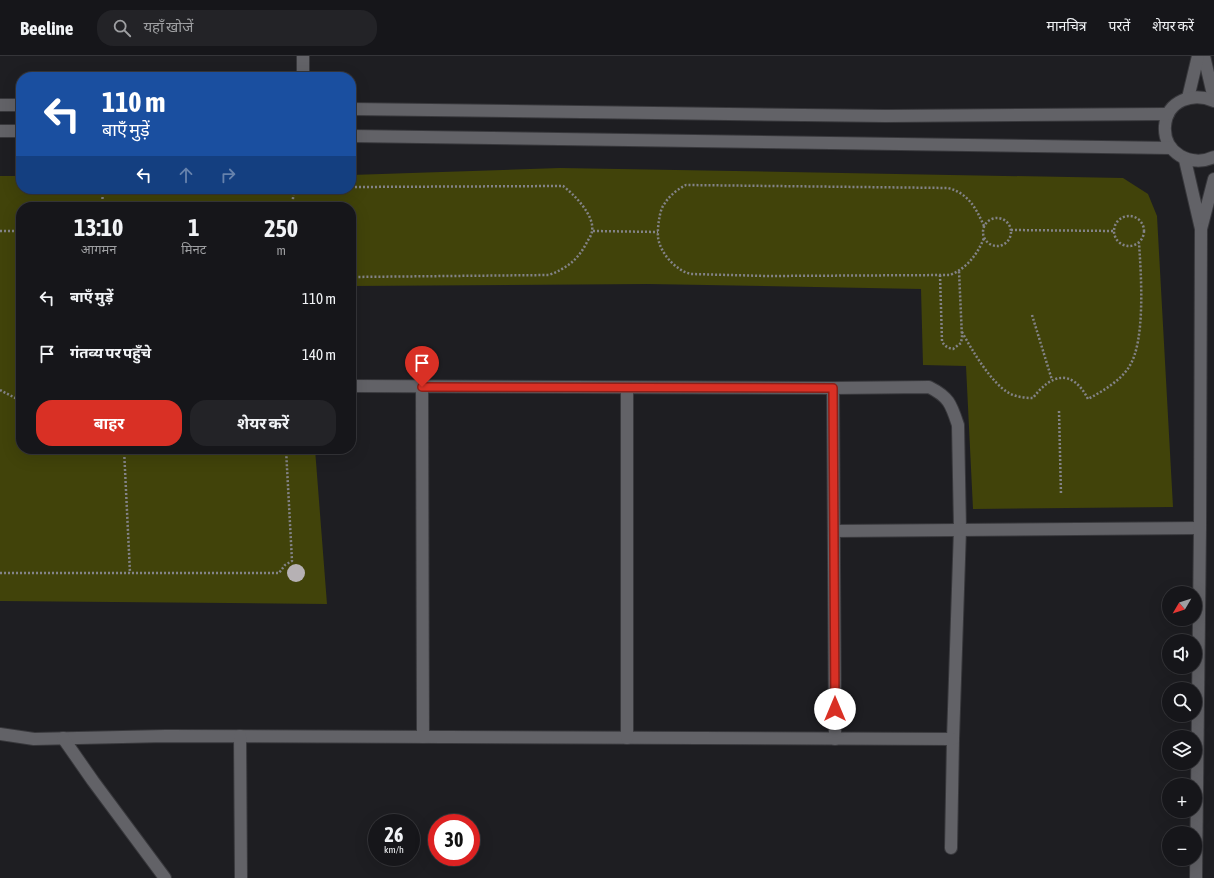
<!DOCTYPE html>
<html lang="hi">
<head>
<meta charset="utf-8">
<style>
	:root { --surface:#16161a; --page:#232327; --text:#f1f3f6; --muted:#9e9fa2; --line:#353539; --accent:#d93025 }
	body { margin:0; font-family:"Asap Condensed","Noto Sans Devanagari",sans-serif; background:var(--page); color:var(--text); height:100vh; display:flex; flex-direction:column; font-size:15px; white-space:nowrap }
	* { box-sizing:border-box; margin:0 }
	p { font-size:13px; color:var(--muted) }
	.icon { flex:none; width:22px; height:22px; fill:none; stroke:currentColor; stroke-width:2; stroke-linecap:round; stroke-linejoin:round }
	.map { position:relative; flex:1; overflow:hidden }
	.side { position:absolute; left:16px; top:146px; width:340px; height:252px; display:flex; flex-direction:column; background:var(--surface); border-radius:16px; box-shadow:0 4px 16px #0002,0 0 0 1px var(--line) }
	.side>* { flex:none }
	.guide { position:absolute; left:16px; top:16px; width:340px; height:122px; border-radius:16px; box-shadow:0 4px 16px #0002,0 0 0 1px var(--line); background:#1a4fa0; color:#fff; overflow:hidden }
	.needle { width:26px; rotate:231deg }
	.fabs { position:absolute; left:1162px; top:530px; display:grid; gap:8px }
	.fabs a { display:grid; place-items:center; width:40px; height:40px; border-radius:50%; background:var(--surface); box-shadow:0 4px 16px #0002,0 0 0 1px var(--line); font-size:20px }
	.speed { position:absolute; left:368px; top:758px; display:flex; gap:8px; font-size:20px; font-weight:700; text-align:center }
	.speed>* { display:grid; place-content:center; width:52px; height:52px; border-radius:50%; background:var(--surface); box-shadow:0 4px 16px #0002,0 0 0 1px var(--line); line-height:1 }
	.speed small { font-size:10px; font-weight:400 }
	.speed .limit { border:6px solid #d22; background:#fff; color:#111 }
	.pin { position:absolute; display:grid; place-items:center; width:34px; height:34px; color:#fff; margin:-41px -17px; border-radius:50% 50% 50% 0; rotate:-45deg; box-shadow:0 0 4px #0007 }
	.pin .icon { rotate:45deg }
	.me { position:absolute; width:44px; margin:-22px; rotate:0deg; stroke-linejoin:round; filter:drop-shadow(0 0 3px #0008) }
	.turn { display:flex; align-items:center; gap:14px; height:84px; padding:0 20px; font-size:18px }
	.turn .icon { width:52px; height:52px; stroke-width:2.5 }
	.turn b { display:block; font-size:28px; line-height:34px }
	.lanes { display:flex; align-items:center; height:38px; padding:0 20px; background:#0003; justify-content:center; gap:20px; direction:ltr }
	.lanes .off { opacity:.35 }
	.eta { display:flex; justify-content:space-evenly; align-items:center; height:68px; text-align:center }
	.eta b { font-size:24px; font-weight:700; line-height:28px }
	.action { display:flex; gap:8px; margin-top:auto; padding:8px 20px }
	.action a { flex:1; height:46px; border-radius:16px; background:var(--accent); color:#fff; font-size:16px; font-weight:700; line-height:46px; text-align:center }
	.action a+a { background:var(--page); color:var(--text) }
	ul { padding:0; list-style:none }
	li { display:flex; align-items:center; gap:12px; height:56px; padding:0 20px }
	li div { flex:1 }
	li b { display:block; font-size:15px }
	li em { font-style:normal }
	header { display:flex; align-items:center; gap:24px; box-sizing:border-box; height:56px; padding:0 20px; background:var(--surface); border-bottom:1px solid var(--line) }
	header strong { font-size:19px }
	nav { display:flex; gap:22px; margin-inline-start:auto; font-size:14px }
	.search { width:280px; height:36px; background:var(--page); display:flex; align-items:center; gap:10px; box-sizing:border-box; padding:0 14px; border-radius:16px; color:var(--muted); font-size:15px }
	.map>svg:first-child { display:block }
	.green { fill:#41430a }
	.building { fill:#b6b1b4 }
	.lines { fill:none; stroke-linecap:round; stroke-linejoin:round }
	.minor-casing { stroke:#38383c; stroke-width:14 }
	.path { stroke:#838387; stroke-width:2.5; stroke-dasharray:2 2; stroke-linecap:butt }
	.minor { stroke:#626267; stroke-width:12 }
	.route-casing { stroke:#8d1f18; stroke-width:10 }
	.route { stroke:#d93025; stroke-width:7 }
</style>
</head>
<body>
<header>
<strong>Beeline</strong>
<div class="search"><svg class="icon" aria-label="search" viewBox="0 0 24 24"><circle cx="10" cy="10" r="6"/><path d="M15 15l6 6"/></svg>यहाँ खोजें</div>
<nav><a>मानचित्र</a><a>परतें</a><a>शेयर करें</a></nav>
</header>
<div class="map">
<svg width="1214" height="822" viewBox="0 0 1214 822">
	<rect width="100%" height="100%" fill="#1e1e22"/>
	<path class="green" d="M560,112L1123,122L1148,138L1157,160L1173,451L973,453L966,310L923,309L921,233L648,228L351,230V151H21V393H315L327,548L0,545V120H21V133H351V119Z"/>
	<circle class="building" cx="296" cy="517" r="9"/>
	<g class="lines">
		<g class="minor-casing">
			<g id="minor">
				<path d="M1204,0L1214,43"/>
				<path d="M303,21V0"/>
				<path d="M1188,42L1198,0"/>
				<path d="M1214,45C1193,36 1167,44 1165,70C1163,97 1191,112 1214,101"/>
				<path d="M0,49H21"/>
				<path d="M351,53L886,60L1168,58"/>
				<path d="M0,75H21"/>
				<path d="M351,80L1171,92"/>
				<path d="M1185,104L1201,173L1214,123"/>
				<path d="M351,330L833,332L929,331C949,341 951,348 958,369L960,473L953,683L951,792"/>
				<path d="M422,331L423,681"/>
				<path d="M833,332L835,683"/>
				<path d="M834,475L1200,472"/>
				<path d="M0,678L34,683L166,680L953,683"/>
				<path d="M240,680L241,822"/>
				<path d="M63,682L93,725L165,822"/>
				<path d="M627,682V332"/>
				<path d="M1196,822L1200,472L1201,173"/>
			</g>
		</g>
		<g class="path">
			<path d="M351,131L563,130C574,138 595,160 592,175C592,178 589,183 587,186C578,204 567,212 549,219L351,221"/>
			<path d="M102,151L103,133"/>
			<path d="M292,151L294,133"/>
			<circle cx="1129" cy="175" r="15"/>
			<circle cx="997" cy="176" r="14"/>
			<path d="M984,170C976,152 968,137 948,132L686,129C678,133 670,139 665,147C661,152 660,158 659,164C658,171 657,180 659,186C663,200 677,215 691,218L767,220L950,219C967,212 977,199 984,182"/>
			<path d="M1011,174L1114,175"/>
			<path d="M0,175H21"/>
			<path d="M593,175L658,176"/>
			<path d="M940,219L942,285C944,290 948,292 953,293L961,287L962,281L959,215"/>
			<path d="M1032,259L1052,324"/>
			<path d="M962,276C972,294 991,327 1009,337C1016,341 1025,342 1033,342C1051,318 1072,312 1088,343C1103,335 1120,325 1129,311C1146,285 1141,217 1139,187"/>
			<path d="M0,334L21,345"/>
			<path d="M1059,355L1061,439"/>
			<path d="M124,393L130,517"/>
			<path d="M0,517H279L285,509L292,505L286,393"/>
		</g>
		<use href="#minor" class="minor"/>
	</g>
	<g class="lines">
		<g class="route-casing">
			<path id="route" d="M422,331L833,332L835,653"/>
		</g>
		<use href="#route" class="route"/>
	</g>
</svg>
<div class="fabs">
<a><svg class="needle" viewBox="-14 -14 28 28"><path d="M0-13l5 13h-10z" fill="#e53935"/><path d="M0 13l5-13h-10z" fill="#9e9fa2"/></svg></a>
<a><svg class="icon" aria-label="sound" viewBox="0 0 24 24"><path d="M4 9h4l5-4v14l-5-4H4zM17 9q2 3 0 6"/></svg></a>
<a><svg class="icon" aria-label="search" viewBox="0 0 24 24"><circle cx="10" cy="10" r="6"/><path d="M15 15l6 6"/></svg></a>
<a><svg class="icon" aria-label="layers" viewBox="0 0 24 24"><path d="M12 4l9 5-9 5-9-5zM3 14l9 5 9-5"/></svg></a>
<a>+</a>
<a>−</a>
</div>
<div class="speed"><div>26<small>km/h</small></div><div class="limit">30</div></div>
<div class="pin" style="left:422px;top:331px;background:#d93025"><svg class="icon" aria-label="arrive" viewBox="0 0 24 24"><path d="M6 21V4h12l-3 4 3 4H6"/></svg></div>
<svg class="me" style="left:835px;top:653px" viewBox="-20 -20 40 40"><circle r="19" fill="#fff"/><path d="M0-13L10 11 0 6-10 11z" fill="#d93025"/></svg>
<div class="guide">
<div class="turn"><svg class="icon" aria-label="left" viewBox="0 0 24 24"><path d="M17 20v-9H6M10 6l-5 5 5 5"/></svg><div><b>110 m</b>बाएँ मुड़ें</div></div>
<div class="lanes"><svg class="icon" aria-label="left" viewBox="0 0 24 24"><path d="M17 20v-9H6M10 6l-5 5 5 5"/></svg><svg class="icon off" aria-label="ahead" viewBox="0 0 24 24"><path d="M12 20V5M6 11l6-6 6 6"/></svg><svg class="icon off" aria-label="right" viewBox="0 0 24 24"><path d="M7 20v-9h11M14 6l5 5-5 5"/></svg></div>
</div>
<section class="side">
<div class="eta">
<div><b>13:10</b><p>आगमन</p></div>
<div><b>1</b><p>मिनट</p></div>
<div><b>250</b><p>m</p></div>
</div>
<ul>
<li><svg class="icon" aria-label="left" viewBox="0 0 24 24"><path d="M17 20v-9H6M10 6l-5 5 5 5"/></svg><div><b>बाएँ मुड़ें</b></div><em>110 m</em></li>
<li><svg class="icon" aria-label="arrive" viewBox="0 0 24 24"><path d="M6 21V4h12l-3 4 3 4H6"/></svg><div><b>गंतव्य पर पहुँचे</b></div><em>140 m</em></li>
</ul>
<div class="action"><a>बाहर</a><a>शेयर करें</a></div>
</section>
</div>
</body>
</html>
